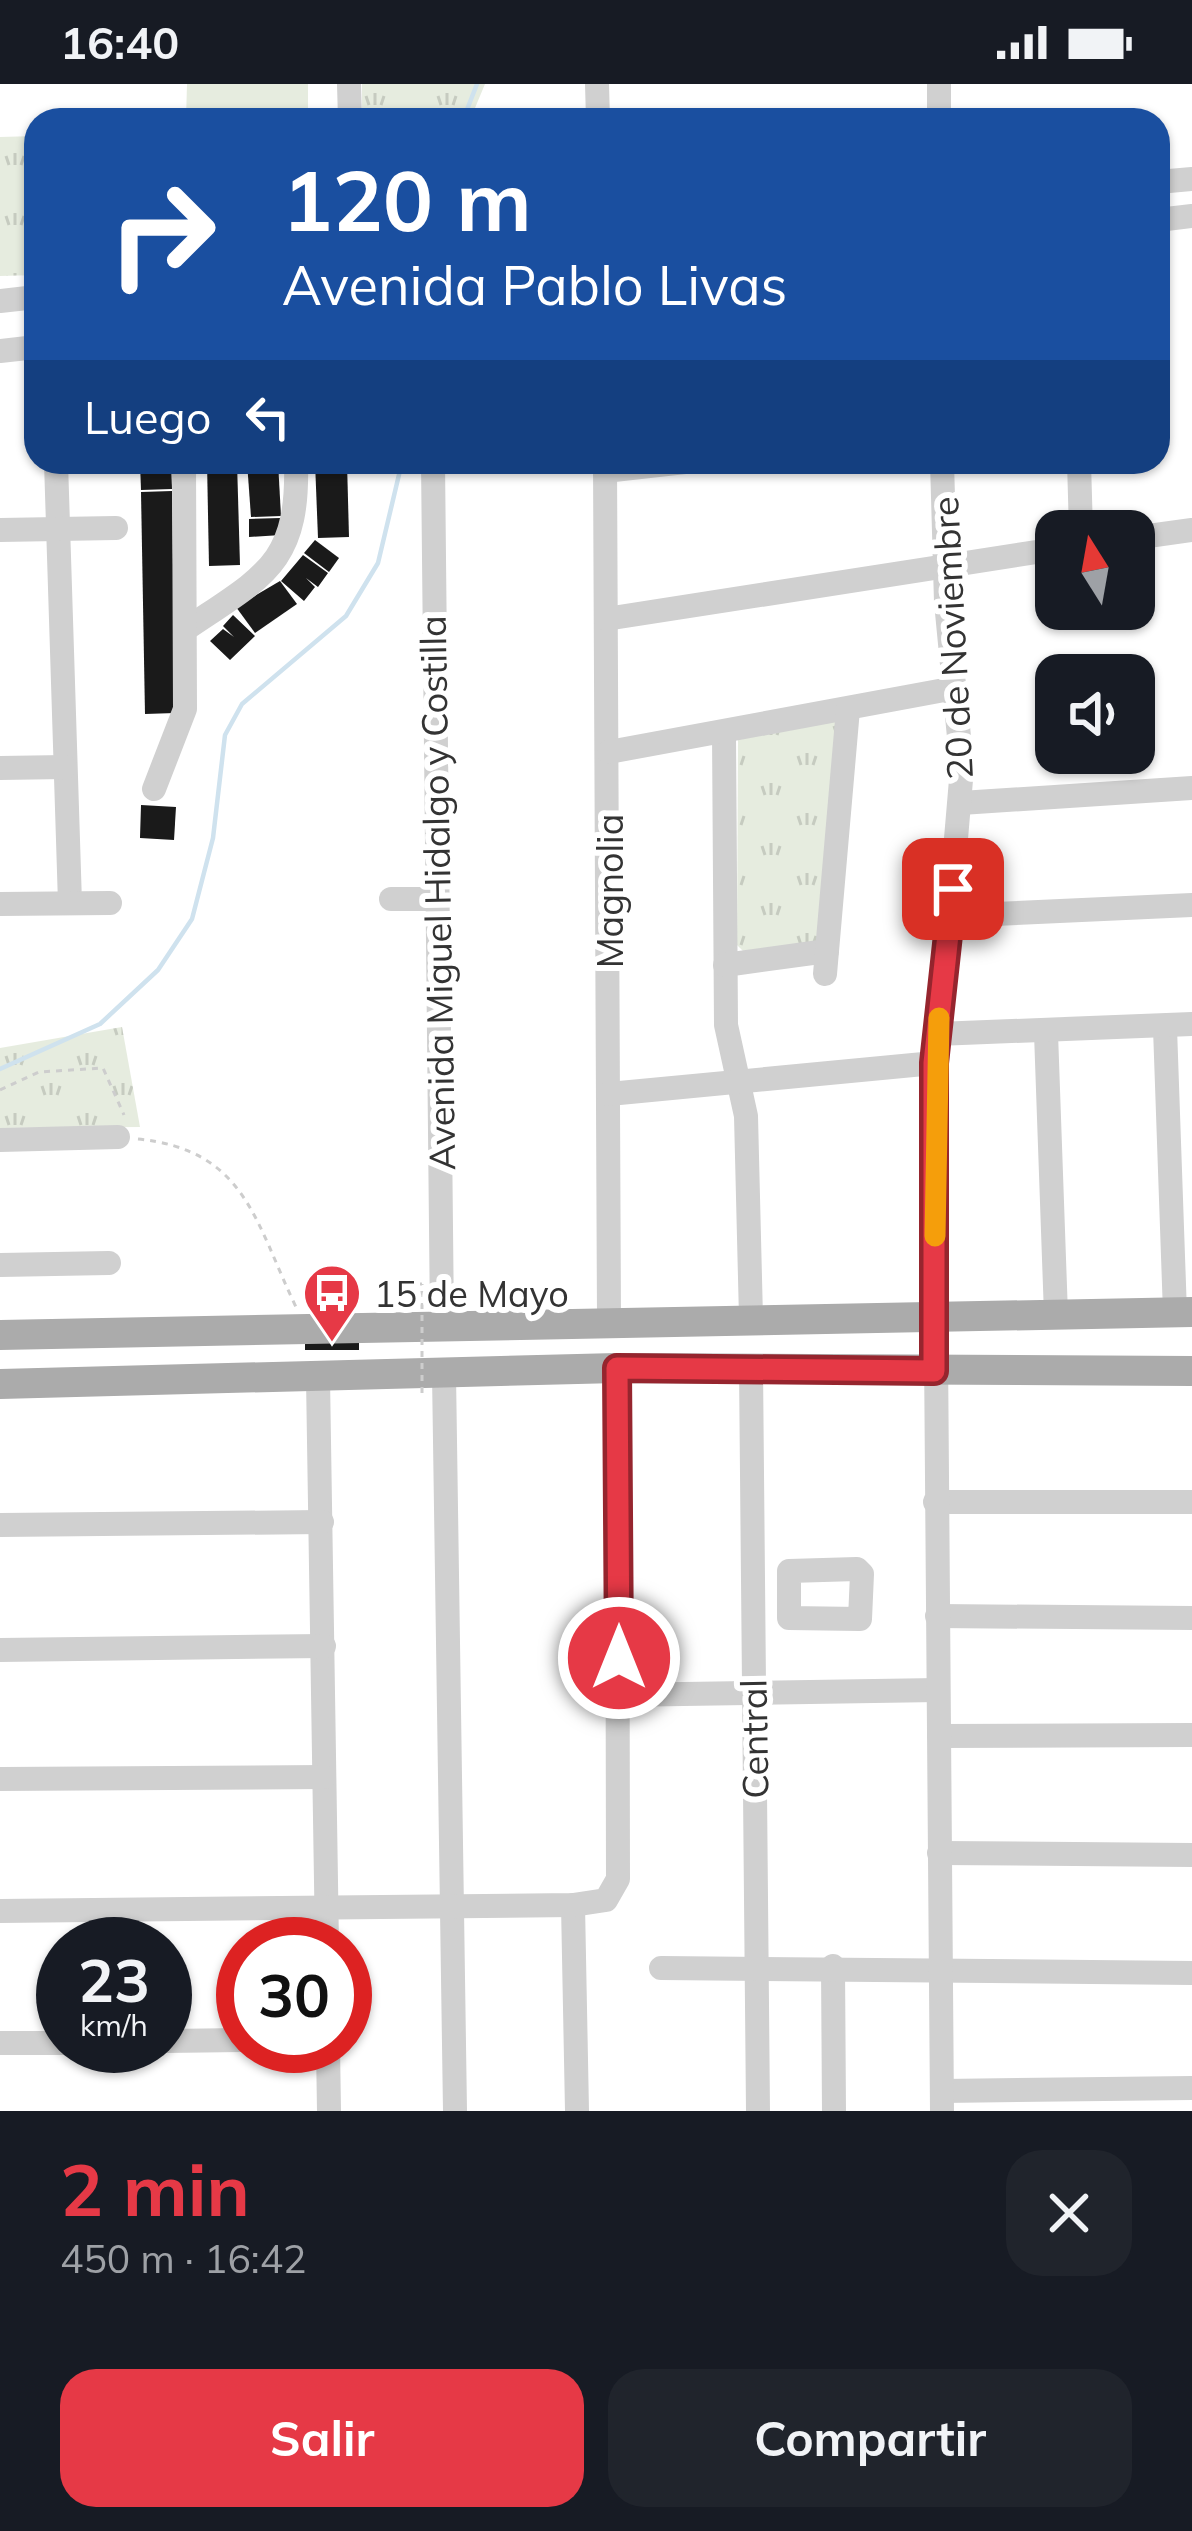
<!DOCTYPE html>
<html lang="es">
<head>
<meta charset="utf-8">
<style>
	:root { --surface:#171b24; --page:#20242c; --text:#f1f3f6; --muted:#9ea1a6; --accent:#e63946 }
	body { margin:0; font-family:Mulish,sans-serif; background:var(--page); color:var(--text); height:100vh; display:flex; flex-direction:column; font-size:45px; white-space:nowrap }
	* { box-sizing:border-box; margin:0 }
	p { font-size:39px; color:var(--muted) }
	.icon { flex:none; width:66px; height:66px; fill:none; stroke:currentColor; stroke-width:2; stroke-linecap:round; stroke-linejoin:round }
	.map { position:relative; height:2027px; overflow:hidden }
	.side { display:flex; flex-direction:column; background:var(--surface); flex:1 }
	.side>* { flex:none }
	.guide { position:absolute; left:24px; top:24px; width:1146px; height:366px; border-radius:36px; box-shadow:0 3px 9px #0004; background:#1a4fa0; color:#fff; overflow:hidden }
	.needle { width:78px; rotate:349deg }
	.tools { position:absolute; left:1035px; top:426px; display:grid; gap:24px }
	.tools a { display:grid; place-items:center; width:120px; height:120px; border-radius:24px; background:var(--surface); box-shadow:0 3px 9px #0004; font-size:60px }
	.speed { position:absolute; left:36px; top:1833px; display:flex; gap:24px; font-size:60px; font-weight:700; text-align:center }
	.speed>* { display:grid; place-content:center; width:156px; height:156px; border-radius:50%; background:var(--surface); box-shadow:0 3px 9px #0004; line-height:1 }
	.speed small { font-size:30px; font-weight:400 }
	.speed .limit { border:18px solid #d22; background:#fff; color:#111 }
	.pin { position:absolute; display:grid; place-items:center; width:102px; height:102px; color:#fff; margin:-51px; border-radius:24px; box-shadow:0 6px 18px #0006 }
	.me { position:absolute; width:132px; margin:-66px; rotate:0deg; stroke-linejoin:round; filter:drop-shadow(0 0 9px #0008) }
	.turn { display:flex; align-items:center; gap:42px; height:252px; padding:0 60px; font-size:54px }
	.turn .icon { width:156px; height:156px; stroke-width:2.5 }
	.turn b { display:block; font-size:84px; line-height:102px }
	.then { display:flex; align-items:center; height:114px; padding:0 60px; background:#0003; gap:24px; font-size:45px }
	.round { display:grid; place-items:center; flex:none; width:126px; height:126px; border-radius:36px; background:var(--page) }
	.summary { display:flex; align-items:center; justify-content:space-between; height:204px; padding:0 60px }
	h1 { font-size:72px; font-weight:700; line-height:90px; color:var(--accent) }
	.primary-button { display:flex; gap:24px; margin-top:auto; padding:24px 60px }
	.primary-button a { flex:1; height:138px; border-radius:36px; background:var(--accent); color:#fff; font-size:48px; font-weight:700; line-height:138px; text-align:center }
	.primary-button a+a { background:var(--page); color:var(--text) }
	.status { display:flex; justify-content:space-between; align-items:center; height:84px; padding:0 60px; background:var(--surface); direction:ltr }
	.status svg { height:33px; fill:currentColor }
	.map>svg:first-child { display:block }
	.park { fill:url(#park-tufts) }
	.pitch { fill:#e6ecdf }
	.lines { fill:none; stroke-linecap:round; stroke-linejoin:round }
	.stream { stroke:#cfe2ee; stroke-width:4.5 }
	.building { fill:#1a1a1a }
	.path { stroke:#cdcdcd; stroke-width:3; stroke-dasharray:6 6; stroke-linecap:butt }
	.minor { stroke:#d0d0d0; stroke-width:24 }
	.major { stroke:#ababab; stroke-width:30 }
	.path-bridge { stroke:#cdcdcd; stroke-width:3; stroke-dasharray:6 6; stroke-linecap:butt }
	.route-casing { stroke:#96252e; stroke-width:30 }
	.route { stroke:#e63946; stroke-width:21 }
	.slow { stroke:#f59e0b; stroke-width:21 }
	.labels { text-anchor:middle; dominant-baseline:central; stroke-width:12; stroke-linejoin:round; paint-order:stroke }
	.street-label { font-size:36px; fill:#333; stroke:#fff }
	.poi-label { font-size:36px; fill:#333; stroke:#fff; text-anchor:start }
</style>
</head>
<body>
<div class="status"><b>16:40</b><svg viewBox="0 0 49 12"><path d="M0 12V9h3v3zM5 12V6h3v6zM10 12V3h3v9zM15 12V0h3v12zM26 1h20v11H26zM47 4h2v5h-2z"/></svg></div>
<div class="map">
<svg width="1192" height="2027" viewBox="0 0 1192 2027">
	<defs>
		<pattern id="park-tufts" width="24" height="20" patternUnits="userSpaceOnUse" patternTransform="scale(3)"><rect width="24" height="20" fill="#e6ecdf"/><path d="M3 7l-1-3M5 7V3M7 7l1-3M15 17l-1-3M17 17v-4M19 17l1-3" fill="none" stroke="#c6cbc0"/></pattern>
	</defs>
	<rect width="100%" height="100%" fill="#fff"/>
	<g class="park">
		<path d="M362,0H485L470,36H362Z"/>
		<path d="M36,52V191L0,192V53Z"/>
		<path d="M831,631L838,641L819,857L743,867L737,861L738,655Z"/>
		<path d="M122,943L140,1043L0,1044V964Z"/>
	</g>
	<path class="pitch" d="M187,0H308V36H186Z"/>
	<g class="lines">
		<g class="stream">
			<path d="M463,36L477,0"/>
			<path d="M0,985L100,940L158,886L192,835L213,754L225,651L242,620L346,532L378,479L402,378"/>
		</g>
	</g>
	<g class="building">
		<path d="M140,378H171L172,405L141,406Z"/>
		<path d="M207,378H237L240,481L209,482Z"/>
		<path d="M247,378H278L281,432L251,433Z"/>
		<path d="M315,378H347L349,453L318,454Z"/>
		<path d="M172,407L175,629L145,630L141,408Z"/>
		<path d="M280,434L281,451L249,453V435Z"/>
		<path d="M315,456L339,474L329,488L304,469Z"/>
		<path d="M303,471L328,489L318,503L306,494L315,503L304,517L281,497Z"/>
		<path d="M280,497L297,520L255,549L236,523Z"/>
		<path d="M233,531L255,552L230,576L210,557L223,545L234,553L223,542Z"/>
		<path d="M141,721L176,723L174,756L140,754Z"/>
		<rect x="305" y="1255" width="54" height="11"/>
	</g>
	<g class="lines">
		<g class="path">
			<path d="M0,1006L39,988L103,984L124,1031"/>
			<path d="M138,1055C246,1066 255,1138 296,1223"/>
			<path d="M403,1221L404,1201L422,1200"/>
		</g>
		<g class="minor">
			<path d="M349,0L350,36"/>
			<path d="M597,0L598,36"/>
			<path d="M939,0V36"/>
			<path d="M1158,98L1192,95"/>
			<path d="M1158,136L1192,132"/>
			<path d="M0,217L36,213"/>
			<path d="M0,267L36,263"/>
			<path d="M56,378L70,819"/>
			<path d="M433,378L442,1239"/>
			<path d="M605,378L609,1236"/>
			<path d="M1079,378L1081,447"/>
			<path d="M605,387L685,378"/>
			<path d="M0,446L116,444"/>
			<path d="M1134,454L1192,446"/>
			<path d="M606,535L1056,465"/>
			<path d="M186,545C264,492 299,480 296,378"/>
			<path d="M724,649L726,941L746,1032L751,1234"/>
			<path d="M609,668L955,604"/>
			<path d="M0,684L65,683"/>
			<path d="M154,705L185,625L184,378"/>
			<path d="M961,719L1192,704"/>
			<path d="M391,815H439"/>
			<path d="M0,820L110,819"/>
			<path d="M950,832L1192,821"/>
			<path d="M725,881L827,867"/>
			<path d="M825,890L848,625"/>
			<path d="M1165,944L1175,1229"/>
			<path d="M1046,949L1056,1231"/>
			<path d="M937,950L1192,940"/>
			<path d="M609,1010L934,979"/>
			<path d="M0,1056L118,1053"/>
			<path d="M0,1181L109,1179"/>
			<path d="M751,1283L758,2027"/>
			<path d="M444,1290L455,2027"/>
			<path d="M318,1294L327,1860"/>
			<path d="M935,1418H1192"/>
			<path d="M0,1441L322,1438"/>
			<path d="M857,1485L862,1490L860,1535L789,1534V1487Z"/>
			<path d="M937,1532L1192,1534"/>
			<path d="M0,1566L324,1562"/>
			<path d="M619,1611L938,1606"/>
			<path d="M939,1652L1192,1651"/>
			<path d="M0,1695L324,1693"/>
			<path d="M939,1769L1192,1771"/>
			<path d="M573,1821L577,2027"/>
			<path d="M0,1827L573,1821L606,1816L618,1795L617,1284"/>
			<path d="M833,1882L834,2027"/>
			<path d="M661,1884L1192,1889"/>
			<path d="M165,1957L243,1956"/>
			<path d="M0,1959H63"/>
			<path d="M328,1962L329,2027"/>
			<path d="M942,2007L1192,2004"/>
			<path d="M942,2027L934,1013L962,684L946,518L942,378"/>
		</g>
		<g class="major">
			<path d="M0,1251L1192,1228"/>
			<path d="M0,1300L617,1284L1192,1287"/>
		</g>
		<path class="path-bridge" d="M422,1309V1200"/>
	</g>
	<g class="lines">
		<g class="route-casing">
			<path id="route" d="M619,1574L617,1284L934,1287V979L953,805"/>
		</g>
		<use href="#route" class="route"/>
		<path class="slow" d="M935,1152L939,934"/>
	</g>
	<defs>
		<g id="bus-pin" transform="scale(3)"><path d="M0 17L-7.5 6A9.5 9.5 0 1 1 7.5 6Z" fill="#e63946" stroke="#fff"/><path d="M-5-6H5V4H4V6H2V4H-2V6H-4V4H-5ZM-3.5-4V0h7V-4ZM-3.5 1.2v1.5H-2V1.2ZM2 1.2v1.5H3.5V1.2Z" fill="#fff"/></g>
	</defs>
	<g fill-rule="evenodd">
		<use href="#bus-pin" x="332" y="1209"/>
	</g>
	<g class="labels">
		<g class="street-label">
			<text transform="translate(952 554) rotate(-93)">20 de Noviembre</text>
			<text transform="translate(609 807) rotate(-90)">Magnolia</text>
			<text transform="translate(437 809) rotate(-91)">Avenida Miguel Hidalgo y Costilla</text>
			<text transform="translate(754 1655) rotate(-91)">Central</text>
		</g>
		<g class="poi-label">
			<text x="374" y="1209">15 de Mayo</text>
		</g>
	</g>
</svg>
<div class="tools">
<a><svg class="needle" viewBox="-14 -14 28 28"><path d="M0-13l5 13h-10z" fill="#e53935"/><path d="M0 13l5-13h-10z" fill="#9ea1a6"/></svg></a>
<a><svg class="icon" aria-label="sound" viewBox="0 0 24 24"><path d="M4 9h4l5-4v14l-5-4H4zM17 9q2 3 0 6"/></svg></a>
</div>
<div class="speed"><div>23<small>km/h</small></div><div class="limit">30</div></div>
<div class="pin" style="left:953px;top:805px;background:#d93025"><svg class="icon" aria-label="arrive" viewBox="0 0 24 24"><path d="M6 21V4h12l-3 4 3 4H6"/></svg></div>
<svg class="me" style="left:619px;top:1574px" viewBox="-20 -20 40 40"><circle r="17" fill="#e63946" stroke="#fff" stroke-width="3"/><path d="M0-11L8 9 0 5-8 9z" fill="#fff"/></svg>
<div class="guide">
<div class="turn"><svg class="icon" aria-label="right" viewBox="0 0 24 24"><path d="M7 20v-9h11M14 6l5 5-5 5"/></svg><div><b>120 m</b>Avenida Pablo Livas</div></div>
<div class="then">Luego<svg class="icon" aria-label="left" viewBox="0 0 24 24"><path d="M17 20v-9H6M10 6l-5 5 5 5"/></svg></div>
</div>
</div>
<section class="side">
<div class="summary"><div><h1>2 min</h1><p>450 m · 16:42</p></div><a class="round"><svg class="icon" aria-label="close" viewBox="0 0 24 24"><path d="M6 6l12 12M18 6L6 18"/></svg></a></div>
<div class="primary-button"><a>Salir</a><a>Compartir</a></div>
</section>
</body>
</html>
